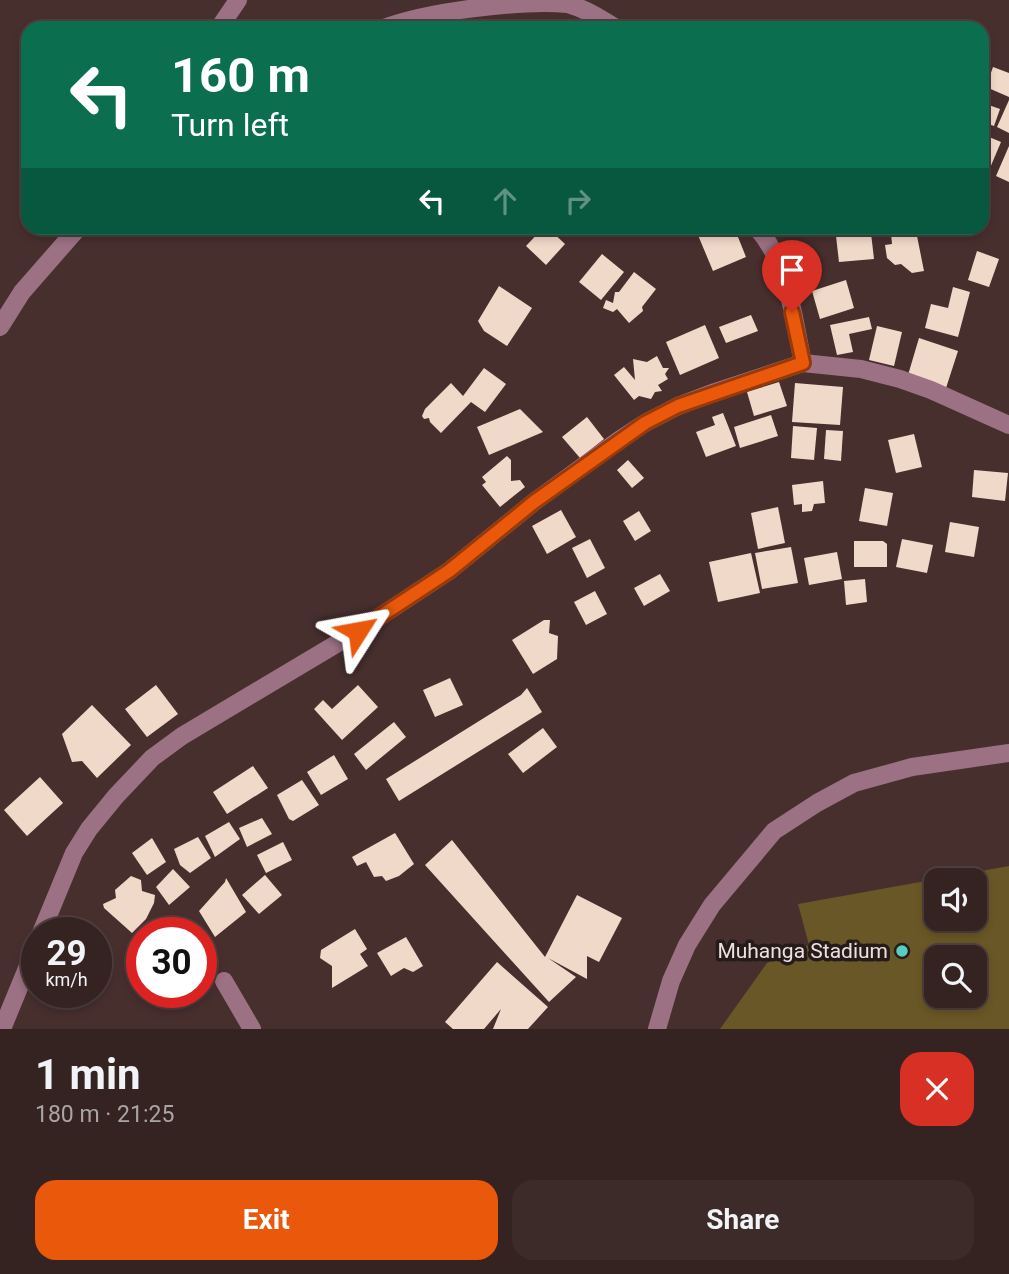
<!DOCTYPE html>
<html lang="en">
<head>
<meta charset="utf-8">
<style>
	:root { --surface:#352322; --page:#3d2b2a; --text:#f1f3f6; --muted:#aaa4a5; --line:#4f4040; --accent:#ea580c }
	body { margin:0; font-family:Roboto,sans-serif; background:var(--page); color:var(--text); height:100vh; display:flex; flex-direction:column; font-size:26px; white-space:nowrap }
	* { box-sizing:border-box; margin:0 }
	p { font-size:23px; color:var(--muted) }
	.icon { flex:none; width:38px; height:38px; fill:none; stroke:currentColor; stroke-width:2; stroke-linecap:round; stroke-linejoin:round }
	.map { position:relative; height:1029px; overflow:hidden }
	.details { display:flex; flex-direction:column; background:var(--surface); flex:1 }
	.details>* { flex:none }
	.hud { position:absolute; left:21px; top:21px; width:968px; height:214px; border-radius:21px; box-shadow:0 4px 10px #0003,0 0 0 2px var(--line); background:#0b6e4f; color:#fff; overflow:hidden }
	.fabs { position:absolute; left:924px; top:868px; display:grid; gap:14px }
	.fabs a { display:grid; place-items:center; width:63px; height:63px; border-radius:14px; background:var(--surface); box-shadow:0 4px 10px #0003,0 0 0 2px var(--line); font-size:35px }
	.speed { position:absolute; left:21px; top:917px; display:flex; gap:14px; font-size:35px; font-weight:700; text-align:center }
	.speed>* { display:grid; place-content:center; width:91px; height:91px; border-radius:50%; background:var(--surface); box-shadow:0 4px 10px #0003,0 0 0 2px var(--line); line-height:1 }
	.speed small { font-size:18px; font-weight:400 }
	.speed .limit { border:10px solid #d22; background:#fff; color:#111 }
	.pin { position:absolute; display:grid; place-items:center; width:60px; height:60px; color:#fff; margin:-72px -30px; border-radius:50% 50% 50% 0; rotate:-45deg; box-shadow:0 0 7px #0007 }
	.pin .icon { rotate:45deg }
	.me { position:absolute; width:77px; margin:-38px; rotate:56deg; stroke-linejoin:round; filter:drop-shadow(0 0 5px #0008) }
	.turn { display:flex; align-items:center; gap:24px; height:147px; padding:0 35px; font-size:32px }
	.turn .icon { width:91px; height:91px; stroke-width:2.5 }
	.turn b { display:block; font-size:49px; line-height:60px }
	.lanes { display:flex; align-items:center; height:66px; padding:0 35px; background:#0003; justify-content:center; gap:35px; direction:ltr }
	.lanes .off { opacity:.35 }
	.round { display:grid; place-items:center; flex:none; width:74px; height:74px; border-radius:21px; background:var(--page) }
	.overview { display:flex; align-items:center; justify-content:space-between; height:119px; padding:0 35px }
	h1 { font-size:42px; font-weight:700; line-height:52px }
	.cta { display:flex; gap:14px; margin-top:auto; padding:14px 35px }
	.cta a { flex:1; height:80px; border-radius:21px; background:var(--accent); color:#fff; font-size:28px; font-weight:700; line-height:80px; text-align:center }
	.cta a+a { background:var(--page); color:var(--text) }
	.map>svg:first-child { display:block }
	.green { fill:#6a5727; fill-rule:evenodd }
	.building { fill:#f1d9c9 }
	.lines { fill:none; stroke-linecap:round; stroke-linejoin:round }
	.minor { stroke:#9c7184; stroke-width:18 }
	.route-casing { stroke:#983908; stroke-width:18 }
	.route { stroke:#ea580c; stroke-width:12 }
	.poi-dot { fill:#58cec0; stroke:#251b1a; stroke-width:2.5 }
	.labels { text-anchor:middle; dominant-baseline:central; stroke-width:7; stroke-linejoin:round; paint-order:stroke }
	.poi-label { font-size:21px; fill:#efe0de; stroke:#251b1a; text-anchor:end }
</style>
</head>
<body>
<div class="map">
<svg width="1009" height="1029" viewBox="0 0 1009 1029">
	<rect width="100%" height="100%" fill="#472f2e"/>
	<path class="green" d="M1009,866V1029H720L767,963L809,945L798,904ZM936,880H975V919H936ZM936,957H975V996H936Z"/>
	<g class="building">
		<path d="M993,67L1009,73V97L986,87Z"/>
		<path d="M1009,100V133L997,127Z"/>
		<path d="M983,103L1000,109L994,126L982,122Z"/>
		<path d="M982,134L1001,142L987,175L982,172Z"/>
		<path d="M1009,146V182L996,176Z"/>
		<path d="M543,228H548L565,244L546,265L526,246Z"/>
		<path d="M695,228H726L729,235L736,232L746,257L713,271Z"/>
		<path d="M900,232L917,236L924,271L912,273L901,264L895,265L887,258L885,245L892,244L891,233Z"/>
		<path d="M871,233L874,259L839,262L836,236Z"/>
		<path d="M977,251L999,259L989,287L968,280Z"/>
		<path d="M602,254L624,272L601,300L579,282Z"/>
		<path d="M634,272L656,289L642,307L643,311L629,323L617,309L613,312L603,308L606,300L613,303L615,292H619Z"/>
		<path d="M846,280L854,308L820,319L812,291Z"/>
		<path d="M499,286L532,308L507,346L484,331L478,321Z"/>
		<path d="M953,287L970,292L958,337L925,328L931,304L948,308Z"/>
		<path d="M751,315L758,331L726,343L719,327Z"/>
		<path d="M869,317L872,329L849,334L853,352L837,355L830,325Z"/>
		<path d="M705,325L719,358L680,375L666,342Z"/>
		<path d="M877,326L902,332L894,366L869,360Z"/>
		<path d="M919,338L958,351L946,388L908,375Z"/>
		<path d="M657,356L663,368H669L665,374L668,379L658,385L662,391L655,392L651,399L639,396L634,400L614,375L624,367L635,380L633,359L647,362Z"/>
		<path d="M484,368L506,384L485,412L471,402L441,433L430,422L429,418L424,419L422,416L425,409L451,383L463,396Z"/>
		<path d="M779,382L787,406L754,416L747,392Z"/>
		<path d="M795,383L843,387L840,425L792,422Z"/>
		<path d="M520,409L543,432L489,455L477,427Z"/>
		<path d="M723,413L736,446L706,457L696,432L715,425L712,417Z"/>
		<path d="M771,415L778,436L740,448L734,427Z"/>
		<path d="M587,417L604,439L580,458L562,437Z"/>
		<path d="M793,426L817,428L814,460L791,458Z"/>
		<path d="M826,430L843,431L841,461L824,459Z"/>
		<path d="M914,434L922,467L896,473L888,440Z"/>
		<path d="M507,456L511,460V481L520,480L525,487L500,507L482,485L486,482L482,477Z"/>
		<path d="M628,460L644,478L632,488L617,470Z"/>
		<path d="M974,470L1008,473L1005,501L972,497Z"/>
		<path d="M823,481L825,503L814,504L812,511L802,512V504L794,505L792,485Z"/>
		<path d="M865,488L893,493L887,526L859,521Z"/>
		<path d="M778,507L785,543L758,549L751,513Z"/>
		<path d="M561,510L576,537L547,554L532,526Z"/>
		<path d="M639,511L651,531L635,541L623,521Z"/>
		<path d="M950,522L979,527L974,557L945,552Z"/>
		<path d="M590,539L605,568L587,578L572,548Z"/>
		<path d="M902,539L933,545L927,573L896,567Z"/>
		<path d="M854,541H883L887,544V567H854Z"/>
		<path d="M791,547L798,583L762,589L755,553Z"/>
		<path d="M837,552L842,579L809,585L804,558Z"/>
		<path d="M751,553L760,593L718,602L709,562Z"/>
		<path d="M660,574L670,591L644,606L634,588Z"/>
		<path d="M865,579L867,602L846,605L844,581Z"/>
		<path d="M595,591L607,614L586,625L574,602Z"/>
		<path d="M544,620H550L549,633L558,636L557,659L533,674L512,640Z"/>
		<path d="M450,678L463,705L435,717L423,690Z"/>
		<path d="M156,685L178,714L147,737L125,709Z"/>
		<path d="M358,685L378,707L342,740L314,709L323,700L332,709Z"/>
		<path d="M527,688L542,712L399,801L386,779L521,695Z"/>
		<path d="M92,705L131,745L97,778L82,761L72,762L62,734Z"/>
		<path d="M394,722L406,737L366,770L354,754Z"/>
		<path d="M543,728L557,747L523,773L508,754Z"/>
		<path d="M334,755L348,779L321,795L307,772Z"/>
		<path d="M253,766L268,788L227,814L213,792Z"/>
		<path d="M40,777L63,803L27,836L4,810Z"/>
		<path d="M302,780L319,805L293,821L289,819L277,795Z"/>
		<path d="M262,818L272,834L247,847L239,828Z"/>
		<path d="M229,822L240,839L215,857L205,836Z"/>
		<path d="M395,833L414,864L399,876L386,881L382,876L374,877L366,862L357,866L352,857Z"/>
		<path d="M198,837L211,858L190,873L180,865L174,849Z"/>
		<path d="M152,838L166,862L147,875L132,853Z"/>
		<path d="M452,840L545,957L577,895L622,918L599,962L587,956V979L548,958L576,977L549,1002L425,865Z"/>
		<path d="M283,842L292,860L266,873L257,855Z"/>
		<path d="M173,869L190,887L169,905L156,887Z"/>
		<path d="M265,875L282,895L259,914L242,895Z"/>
		<path d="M131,876L141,880L142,891L155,895L154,903L146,919L132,933L104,908L103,904L116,898L115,890Z"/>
		<path d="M226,878L246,912L215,937L199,911L225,882Z"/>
		<path d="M355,929L367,949L360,954L368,966L332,988V966L320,958L321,950Z"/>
		<path d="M406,937L423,966L413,972L404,968L391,976L377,953Z"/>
		<path d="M201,943L210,951L209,959L201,966Z"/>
		<path d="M497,962L548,1007L528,1029H493L501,1009L484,1029H453L445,1022Z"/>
	</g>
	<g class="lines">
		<g class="minor">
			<path d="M219,28L238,0"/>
			<path d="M384,28C430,11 520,0 568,4C586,9 600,18 616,28"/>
			<path d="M757,228C789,264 793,317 803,363"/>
			<path d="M0,327L22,292L78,228"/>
			<path d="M41,933L74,853L89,829L116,796L152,758L182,736L358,631L449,571L534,502L619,440L645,423L678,406L715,392L803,363L861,369L900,379L931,390L1009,425"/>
			<path d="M224,981L252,1029"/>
			<path d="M2,1029L37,944"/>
			<path d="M657,1029L671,981L687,945L712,905L774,831L817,803L854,783L912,767L1009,753"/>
		</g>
	</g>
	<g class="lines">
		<g class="route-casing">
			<path id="route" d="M358,631L449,571L534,502L645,423L678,406L803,363L792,312"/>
		</g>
		<use href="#route" class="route"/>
	</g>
	<circle class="poi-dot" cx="902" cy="951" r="7"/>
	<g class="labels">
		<g class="poi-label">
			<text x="888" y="951">Muhanga Stadium</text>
		</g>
	</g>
</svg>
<div class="fabs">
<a><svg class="icon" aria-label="sound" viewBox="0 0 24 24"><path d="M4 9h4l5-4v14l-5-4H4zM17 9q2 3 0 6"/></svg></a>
<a><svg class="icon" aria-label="search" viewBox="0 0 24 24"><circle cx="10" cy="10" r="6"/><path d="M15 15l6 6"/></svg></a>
</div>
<div class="speed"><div>29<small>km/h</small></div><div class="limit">30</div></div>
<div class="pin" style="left:792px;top:312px;background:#d93025"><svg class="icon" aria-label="arrive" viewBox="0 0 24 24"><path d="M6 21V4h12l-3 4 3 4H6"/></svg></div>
<svg class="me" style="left:358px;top:631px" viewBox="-20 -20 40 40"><path d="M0-17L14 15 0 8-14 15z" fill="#ea580c" stroke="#fff" stroke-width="4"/></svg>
<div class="hud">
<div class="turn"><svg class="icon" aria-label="left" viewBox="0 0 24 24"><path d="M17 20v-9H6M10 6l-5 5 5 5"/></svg><div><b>160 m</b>Turn left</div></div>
<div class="lanes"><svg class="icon" aria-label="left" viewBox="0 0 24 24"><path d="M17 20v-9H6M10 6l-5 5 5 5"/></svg><svg class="icon off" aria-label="ahead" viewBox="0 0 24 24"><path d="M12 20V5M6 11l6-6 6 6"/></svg><svg class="icon off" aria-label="right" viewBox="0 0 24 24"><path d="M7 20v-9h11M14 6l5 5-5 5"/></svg></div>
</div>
</div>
<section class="details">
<div class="overview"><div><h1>1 min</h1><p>180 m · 21:25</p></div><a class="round" style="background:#d93025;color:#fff"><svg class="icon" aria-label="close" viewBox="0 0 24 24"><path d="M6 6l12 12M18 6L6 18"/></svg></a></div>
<div class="cta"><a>Exit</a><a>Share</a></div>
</section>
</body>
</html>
